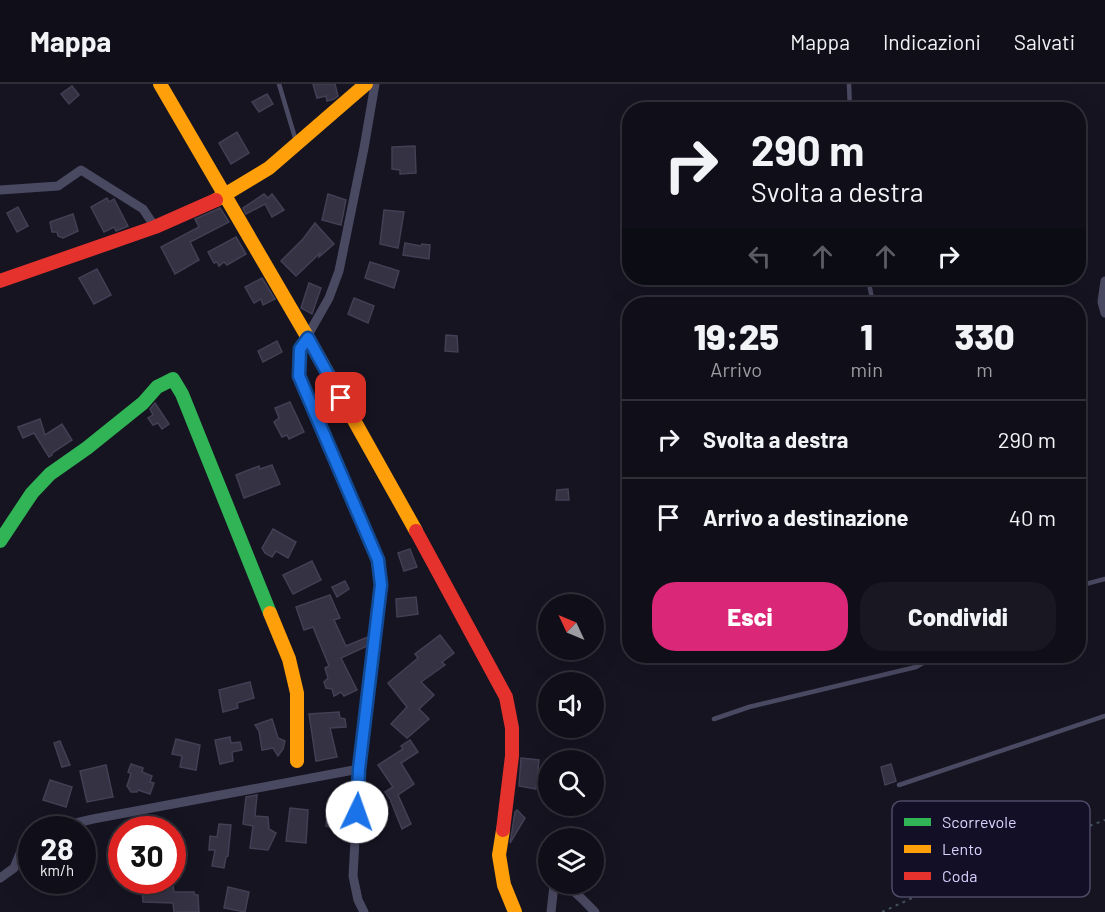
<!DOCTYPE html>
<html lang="it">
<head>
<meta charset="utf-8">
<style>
	:root { --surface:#100f19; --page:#191822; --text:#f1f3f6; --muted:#9c9ca2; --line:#302f38; --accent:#db2777 }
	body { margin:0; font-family:Barlow,sans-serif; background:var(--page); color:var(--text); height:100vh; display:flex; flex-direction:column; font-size:22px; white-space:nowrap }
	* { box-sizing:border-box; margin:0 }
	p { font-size:20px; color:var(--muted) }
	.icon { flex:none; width:33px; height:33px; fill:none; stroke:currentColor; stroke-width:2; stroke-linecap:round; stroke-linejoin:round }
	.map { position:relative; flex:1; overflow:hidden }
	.sheet { position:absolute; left:622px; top:213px; width:464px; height:366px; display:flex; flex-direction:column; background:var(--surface); border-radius:24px; box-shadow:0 6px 24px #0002,0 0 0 2px var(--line) }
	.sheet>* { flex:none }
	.banner { position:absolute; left:622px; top:18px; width:464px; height:183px; border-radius:24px; box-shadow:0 6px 24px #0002,0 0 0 2px var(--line); background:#100f19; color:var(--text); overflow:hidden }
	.needle { width:39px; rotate:314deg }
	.controls { position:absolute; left:538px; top:510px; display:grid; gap:12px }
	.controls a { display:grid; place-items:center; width:66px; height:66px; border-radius:50%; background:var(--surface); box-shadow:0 6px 24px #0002,0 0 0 2px var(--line); font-size:30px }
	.speed { position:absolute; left:18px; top:732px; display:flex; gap:12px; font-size:30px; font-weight:700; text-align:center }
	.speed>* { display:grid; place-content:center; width:78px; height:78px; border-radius:50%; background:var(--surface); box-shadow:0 6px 24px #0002,0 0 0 2px var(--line); line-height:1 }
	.speed small { font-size:15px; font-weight:400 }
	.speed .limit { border:9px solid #d22; background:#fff; color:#111 }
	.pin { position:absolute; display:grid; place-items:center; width:51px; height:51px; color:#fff; margin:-26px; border-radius:12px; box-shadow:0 3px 9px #0006 }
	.me { position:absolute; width:66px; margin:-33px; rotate:3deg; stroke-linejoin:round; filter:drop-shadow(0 0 4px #0008) }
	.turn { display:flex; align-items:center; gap:21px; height:126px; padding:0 30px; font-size:27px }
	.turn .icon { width:78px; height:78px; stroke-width:2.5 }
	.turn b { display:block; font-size:42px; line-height:51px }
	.lanes { display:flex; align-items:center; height:57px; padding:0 30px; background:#0003; justify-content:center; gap:30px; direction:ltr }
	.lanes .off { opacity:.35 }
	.eta { display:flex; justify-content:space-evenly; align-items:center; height:102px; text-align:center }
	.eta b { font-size:36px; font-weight:800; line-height:42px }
	.cta { display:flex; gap:12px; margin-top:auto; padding:12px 30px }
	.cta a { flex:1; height:69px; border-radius:24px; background:var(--accent); color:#fff; font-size:24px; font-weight:800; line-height:69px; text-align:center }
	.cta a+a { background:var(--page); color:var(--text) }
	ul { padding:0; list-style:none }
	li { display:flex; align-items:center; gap:18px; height:78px; padding:0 30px; border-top:2px solid var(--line) }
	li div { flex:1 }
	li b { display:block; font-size:22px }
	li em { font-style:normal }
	header { display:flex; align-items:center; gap:36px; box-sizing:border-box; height:84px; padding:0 30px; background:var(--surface); border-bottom:2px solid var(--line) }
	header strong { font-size:28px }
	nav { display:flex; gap:33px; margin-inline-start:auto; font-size:21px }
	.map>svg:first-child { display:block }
	.building { fill:#343243; stroke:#433f54; stroke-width:1.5 }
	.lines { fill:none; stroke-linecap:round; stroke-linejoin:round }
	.path { stroke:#44505f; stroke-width:2; stroke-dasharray:3 4.5; stroke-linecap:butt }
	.lane { stroke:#4a4962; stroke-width:4.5 }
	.street { stroke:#4a4962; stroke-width:9 }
	.fast { stroke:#30b455; stroke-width:14 }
	.slow { stroke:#ff9f0a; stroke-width:14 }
	.jam { stroke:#e5322d; stroke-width:14 }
	.route-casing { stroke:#114b97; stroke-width:15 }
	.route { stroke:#1a73e8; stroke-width:10 }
	.key { fill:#130f26; stroke:#4e4a67; stroke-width:1.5 }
	.key-label { font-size:16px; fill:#d9d4ff }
</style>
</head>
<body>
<header>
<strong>Mappa</strong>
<nav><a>Mappa</a><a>Indicazioni</a><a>Salvati</a></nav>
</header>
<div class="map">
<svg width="1105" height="828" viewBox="0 0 1105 828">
	<rect width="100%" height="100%" fill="#161421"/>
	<g class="building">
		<path d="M313,0H335L338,12L334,15L327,17L326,12L317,14Z"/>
		<path d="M72,2L79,11L69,20L61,10Z"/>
		<path d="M267,10L273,20L259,28L252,18Z"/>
		<path d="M237,48L249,69L231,80L219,59Z"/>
		<path d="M415,62L416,89L400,90V86L392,85V63Z"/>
		<path d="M264,110L268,114L272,110L284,126L272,133L265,120L246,130L243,124Z"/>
		<path d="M328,110L346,116L341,141L322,136Z"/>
		<path d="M107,114L109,118L114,115L128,142L116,147L114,143L104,148L91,123Z"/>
		<path d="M18,123L28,142L17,148L7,129Z"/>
		<path d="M220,124L229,138L190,158L199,176L175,190L161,163L199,143L195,135Z"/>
		<path d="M384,126L404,128L398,164L380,160Z"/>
		<path d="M73,130L78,147L63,154L58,152L57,148H52L50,138Z"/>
		<path d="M315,139L334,160L319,173L320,169L296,192L281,177L303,155Z"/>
		<path d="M236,153L246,170L227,181L224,178L219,182L217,178L214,179L208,168Z"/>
		<path d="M405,159L421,162L422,160L430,161L429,175L403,171Z"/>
		<path d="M370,178L399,187L394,204L365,194Z"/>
		<path d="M97,185L111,211L94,220L79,194Z"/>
		<path d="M262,194L275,215L263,221L261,215L254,219L245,203Z"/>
		<path d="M309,199L321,204L312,230L301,224Z"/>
		<path d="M354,214L374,222L368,239L348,230Z"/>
		<path d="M446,251L457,252L458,268L445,267Z"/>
		<path d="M277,257L282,268L263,278L258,267Z"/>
		<path d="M290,318L304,348L289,355L287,351L282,353L274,338L279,334L275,324Z"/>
		<path d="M155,319L169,340L162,345L158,339L153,341L148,334L153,331L150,325Z"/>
		<path d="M40,335L45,351L62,340L72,356L52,369V371L49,373L34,349L23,354L18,343Z"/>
		<path d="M272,381L280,400L244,414L236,391L259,382L260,385Z"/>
		<path d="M568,405L569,416H556L557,406Z"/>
		<path d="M273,445L296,458L288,474L276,467L272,473L265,469L262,464Z"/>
		<path d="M410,465L417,483L404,487L398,469Z"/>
		<path d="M312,477L321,496L293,510L283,491Z"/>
		<path d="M345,497L349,505L337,513L332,503Z"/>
		<path d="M330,511L340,534L334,536L346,562L368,553L367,562L341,574L357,606L344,612L341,608L334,612L332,605L326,604L324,598L328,594L325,584L329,582L313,543L304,546L296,523Z"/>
		<path d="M416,513L418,530L397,533L396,515Z"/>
		<path d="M440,551L454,569L442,578L445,581L421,598L434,611L419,625L429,635L407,654L391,640L407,623L388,599L418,574L415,570Z"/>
		<path d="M250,598L254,614L237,619L238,624L223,628L219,606Z"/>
		<path d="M339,628L340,634L345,635L346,643L330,644L337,673L316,677L309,630Z"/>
		<path d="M272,635L278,654L285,657L283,665L278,672L273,664L262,666L259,647L255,641Z"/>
		<path d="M230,653L231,659L240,658L242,666L232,668L233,677L220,680L215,656Z"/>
		<path d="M176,655L200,661L196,686L180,683L182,672L172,670Z"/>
		<path d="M410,656L418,668L401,679L414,700L398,711L411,740L402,745L390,715L385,708L393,703L378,681L403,665L401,662Z"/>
		<path d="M60,657L70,681L62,683L54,659Z"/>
		<path d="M521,674L539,676L536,705L519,702Z"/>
		<path d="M131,680L143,684L142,688L152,692L150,698L154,699L150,710L138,706L137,708H131L127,702L131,690L128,688Z"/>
		<path d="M891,680L896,697L885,701L881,683Z"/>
		<path d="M106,681L113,713L87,718L80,687Z"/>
		<path d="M50,696L72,703L66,723L43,716Z"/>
		<path d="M257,711L255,732L268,733L269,745L276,749L268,766L250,764L253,742L243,740L246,713Z"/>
		<path d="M329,717L348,720L344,750L334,748V744L326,742Z"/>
		<path d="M290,724L308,726L306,759L286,757Z"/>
		<path d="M517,726L525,734L510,759L515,728Z"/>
		<path d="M219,740L231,741L228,772L226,773L224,784L212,782L215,766H209L210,752L217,753Z"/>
		<path d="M157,799L158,803L173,802L174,808H194L195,811H198L199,828H174L173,819L143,818L142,805L149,804L148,800Z"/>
		<path d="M228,803L249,808L245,828L224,824Z"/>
	</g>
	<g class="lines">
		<path class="path" d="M882,828L973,786L1105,736"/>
		<g class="lane">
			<path d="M279,0L296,57"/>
			<path d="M849,0L850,26"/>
			<path d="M868,194L873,220"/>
			<path d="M1078,502L1105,495"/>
			<path d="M714,635L749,623L916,583L930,575L929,572"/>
			<path d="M899,701L1105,632"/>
		</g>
		<g class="street">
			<path d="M0,106L58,102L81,86L143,125L155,143"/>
			<path d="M1105,197L1102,218L1105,229"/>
			<path d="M46,746L93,735L359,685"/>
			<path d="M0,794L14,784L28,750L32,749"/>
			<path d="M364,828L358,816L353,792L359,685L381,501L378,476L299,292L300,265L329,214L339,187L364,64L375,0"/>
			<path d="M551,828L554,801C572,800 583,817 595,828"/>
		</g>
		<path class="fast" d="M0,457L32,409L50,390L87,364L143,319L157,303L173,295L182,310L270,529"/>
		<g class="slow">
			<path d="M160,0L308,254L416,447"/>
			<path d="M216,116L269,84L366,0"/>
			<path d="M270,529L289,575L297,609V677"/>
			<path d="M503,746L499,771L504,801L515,828"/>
		</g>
		<g class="jam">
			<path d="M0,197L155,143L216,116"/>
			<path d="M416,447L506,613L512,644V672L503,746"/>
		</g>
	</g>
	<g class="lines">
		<g class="route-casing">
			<path id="route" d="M341,314L308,254L300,265L299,292L378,476L381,501L359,685L357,728"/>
		</g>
		<use href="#route" class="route"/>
	</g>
	<rect x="892" y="717" width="198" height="96" rx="9" class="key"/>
	<rect x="904" y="734" width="27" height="8" fill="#30b455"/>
	<rect x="904" y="761" width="27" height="8" fill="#ff9f0a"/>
	<rect x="904" y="788" width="27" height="8" fill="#e5322d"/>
	<g class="key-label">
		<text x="942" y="744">Scorrevole</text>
		<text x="942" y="771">Lento</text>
		<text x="942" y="798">Coda</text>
	</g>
</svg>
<div class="controls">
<a><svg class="needle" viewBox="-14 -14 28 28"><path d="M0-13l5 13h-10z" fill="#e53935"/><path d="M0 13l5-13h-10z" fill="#9c9ca2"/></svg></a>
<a><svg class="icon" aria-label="sound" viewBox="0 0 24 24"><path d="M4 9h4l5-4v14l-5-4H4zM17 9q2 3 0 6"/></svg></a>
<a><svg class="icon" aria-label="search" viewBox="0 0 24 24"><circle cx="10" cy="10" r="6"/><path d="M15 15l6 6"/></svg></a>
<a><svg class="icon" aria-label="layers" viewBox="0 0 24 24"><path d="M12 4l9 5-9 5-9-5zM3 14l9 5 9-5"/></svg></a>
</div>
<div class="speed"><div>28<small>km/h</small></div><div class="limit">30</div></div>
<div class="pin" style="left:341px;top:314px;background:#d93025"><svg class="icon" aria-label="arrive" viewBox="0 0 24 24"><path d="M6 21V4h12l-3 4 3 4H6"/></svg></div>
<svg class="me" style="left:357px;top:728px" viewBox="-20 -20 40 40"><circle r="19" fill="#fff"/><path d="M0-13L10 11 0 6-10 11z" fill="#1a73e8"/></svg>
<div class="banner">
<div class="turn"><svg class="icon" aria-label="right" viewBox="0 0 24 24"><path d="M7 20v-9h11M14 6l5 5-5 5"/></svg><div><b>290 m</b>Svolta a destra</div></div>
<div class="lanes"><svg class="icon off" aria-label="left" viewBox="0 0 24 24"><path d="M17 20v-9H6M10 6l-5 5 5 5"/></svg><svg class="icon off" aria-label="ahead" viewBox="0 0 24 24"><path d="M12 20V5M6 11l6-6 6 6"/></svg><svg class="icon off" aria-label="ahead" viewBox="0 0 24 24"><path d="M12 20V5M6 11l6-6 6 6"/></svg><svg class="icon" aria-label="right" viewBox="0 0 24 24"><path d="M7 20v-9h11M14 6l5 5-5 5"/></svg></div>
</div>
<section class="sheet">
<div class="eta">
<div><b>19:25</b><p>Arrivo</p></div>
<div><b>1</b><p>min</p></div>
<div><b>330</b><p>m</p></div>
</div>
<ul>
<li><svg class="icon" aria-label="right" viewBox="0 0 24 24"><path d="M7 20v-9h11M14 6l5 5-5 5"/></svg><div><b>Svolta a destra</b></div><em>290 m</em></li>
<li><svg class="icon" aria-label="arrive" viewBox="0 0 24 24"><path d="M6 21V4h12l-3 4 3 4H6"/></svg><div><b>Arrivo a destinazione</b></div><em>40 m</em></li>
</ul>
<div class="cta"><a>Esci</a><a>Condividi</a></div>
</section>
</div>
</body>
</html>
